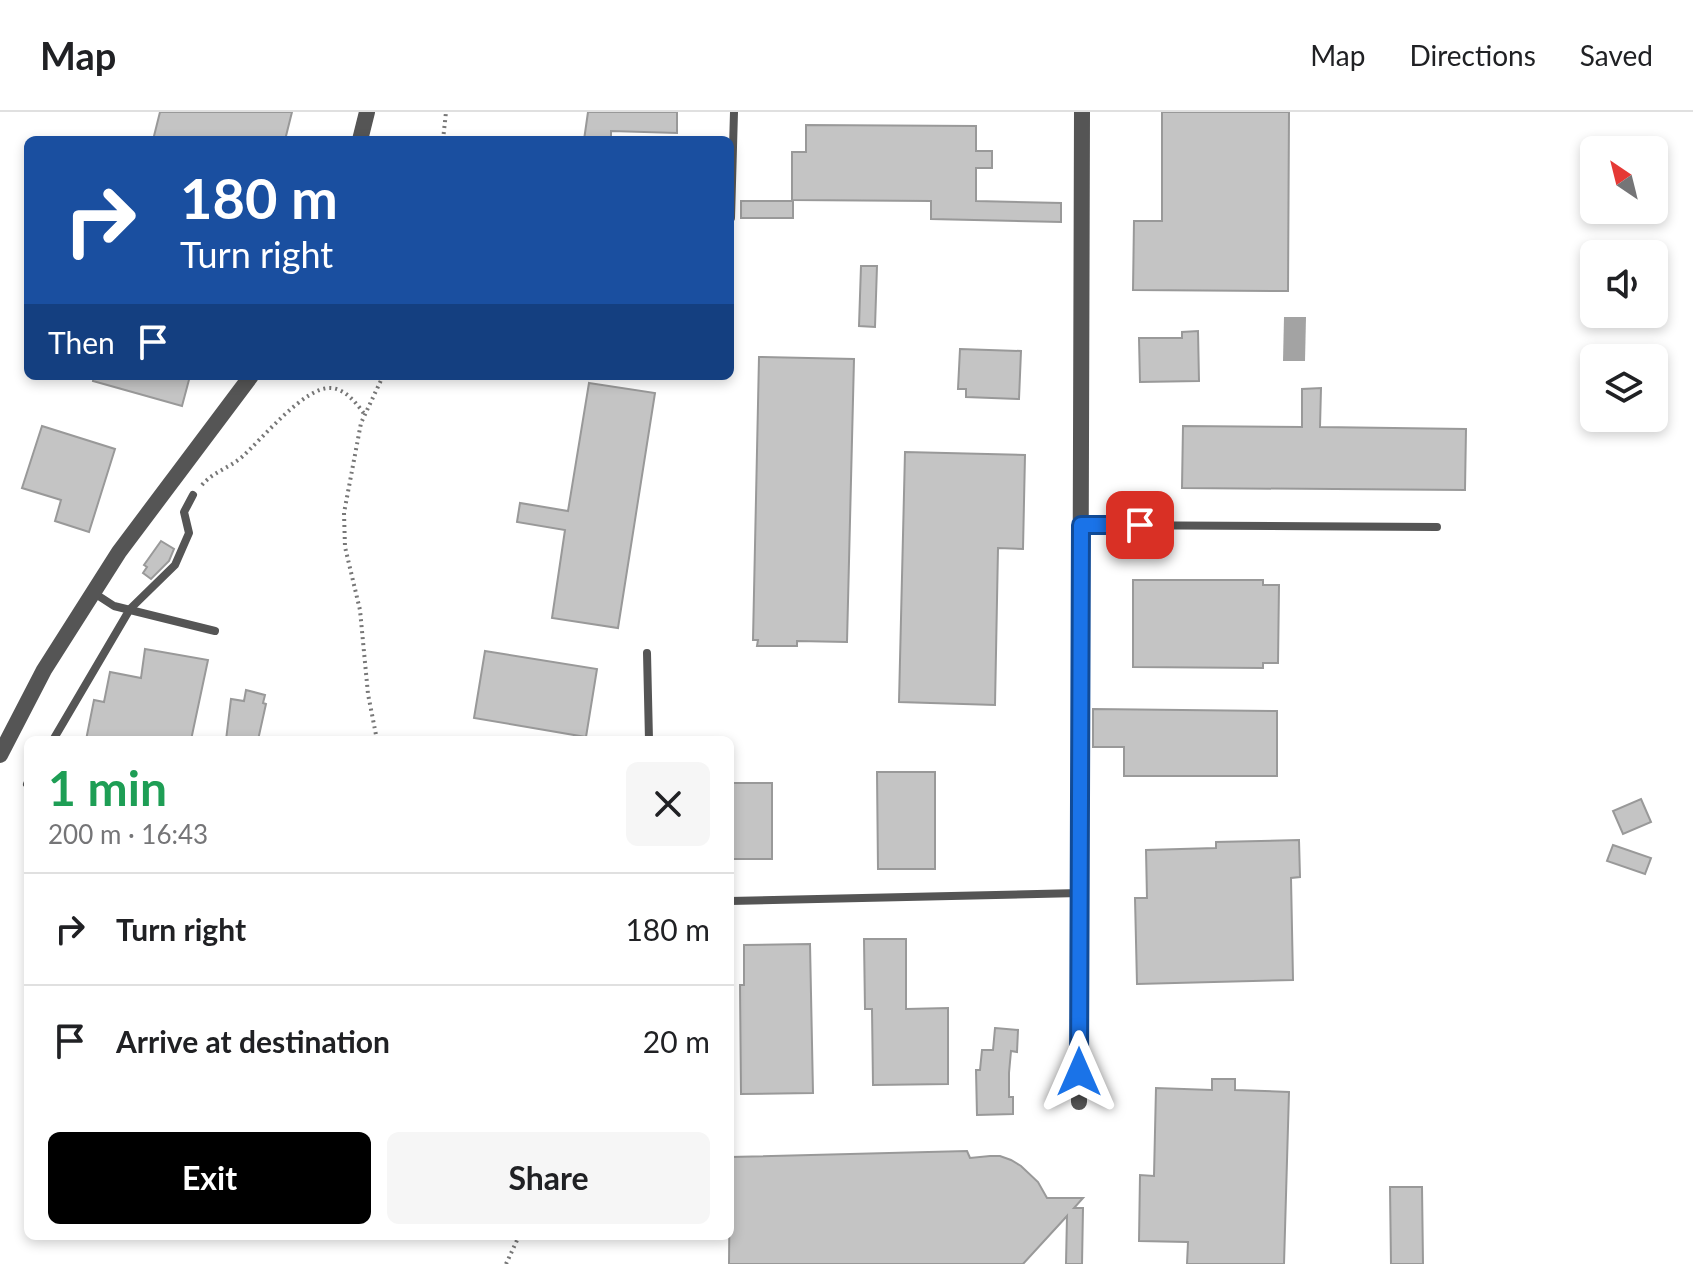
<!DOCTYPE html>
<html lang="en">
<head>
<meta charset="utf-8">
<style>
	:root { --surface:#fff; --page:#f6f6f6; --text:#202124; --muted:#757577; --line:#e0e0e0; --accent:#000 }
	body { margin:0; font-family:Lato,sans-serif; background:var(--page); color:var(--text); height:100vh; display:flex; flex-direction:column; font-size:30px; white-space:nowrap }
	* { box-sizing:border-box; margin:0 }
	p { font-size:26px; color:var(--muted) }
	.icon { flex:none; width:44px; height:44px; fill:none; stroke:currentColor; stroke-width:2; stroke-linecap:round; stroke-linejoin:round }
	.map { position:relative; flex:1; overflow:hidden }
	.panel { position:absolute; left:24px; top:624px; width:710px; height:504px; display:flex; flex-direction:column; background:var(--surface); border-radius:12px; box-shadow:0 4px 12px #0003 }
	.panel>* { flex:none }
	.guide { position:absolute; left:24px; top:24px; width:710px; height:244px; border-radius:12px; box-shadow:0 4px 12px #0003; background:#1a4fa0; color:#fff; overflow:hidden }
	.needle { width:52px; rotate:325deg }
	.tools { position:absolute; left:1580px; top:24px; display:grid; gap:16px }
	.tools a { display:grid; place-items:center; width:88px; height:88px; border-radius:12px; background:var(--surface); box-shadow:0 4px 12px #0003; font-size:40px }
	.pin { position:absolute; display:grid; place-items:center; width:68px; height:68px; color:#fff; margin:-34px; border-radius:16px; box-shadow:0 4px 12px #0006 }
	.me { position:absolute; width:88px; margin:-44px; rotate:0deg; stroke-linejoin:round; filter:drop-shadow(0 0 6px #0008) }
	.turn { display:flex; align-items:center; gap:28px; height:168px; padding:0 24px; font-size:36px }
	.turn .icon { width:104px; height:104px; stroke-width:2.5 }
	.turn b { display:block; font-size:56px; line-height:68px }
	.then { display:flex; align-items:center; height:76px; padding:0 24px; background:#0003; gap:16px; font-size:30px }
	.round { display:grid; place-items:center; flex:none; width:84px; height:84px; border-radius:12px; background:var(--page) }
	.head { display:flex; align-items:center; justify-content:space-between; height:136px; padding:0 24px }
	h1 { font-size:48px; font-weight:700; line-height:60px; color:#1e9e55 }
	.cta { display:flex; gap:16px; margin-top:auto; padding:16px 24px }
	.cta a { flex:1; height:92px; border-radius:12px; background:var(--accent); color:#fff; font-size:32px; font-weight:700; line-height:92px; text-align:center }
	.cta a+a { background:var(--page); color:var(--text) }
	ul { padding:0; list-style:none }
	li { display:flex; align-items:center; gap:24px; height:112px; padding:0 24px; border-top:2px solid var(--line) }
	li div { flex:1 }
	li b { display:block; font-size:30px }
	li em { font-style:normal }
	header { display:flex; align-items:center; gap:48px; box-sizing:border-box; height:112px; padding:0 40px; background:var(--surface); border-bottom:2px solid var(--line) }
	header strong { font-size:38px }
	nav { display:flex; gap:44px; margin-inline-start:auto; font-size:28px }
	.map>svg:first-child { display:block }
	.water { fill:#a3a3a3 }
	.building { fill:#c4c4c4; stroke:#999; stroke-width:2 }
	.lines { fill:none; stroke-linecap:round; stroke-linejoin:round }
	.path { stroke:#777; stroke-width:4; stroke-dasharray:2 4; stroke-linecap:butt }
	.service { stroke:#555; stroke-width:8 }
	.minor { stroke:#555; stroke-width:16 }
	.route-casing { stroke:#114b97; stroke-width:20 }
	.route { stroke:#1a73e8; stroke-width:14 }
</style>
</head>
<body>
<header>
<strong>Map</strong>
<nav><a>Map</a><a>Directions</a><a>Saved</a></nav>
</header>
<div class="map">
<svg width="1693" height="1152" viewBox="0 0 1693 1152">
	<rect width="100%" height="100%" fill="#fff"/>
	<path class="water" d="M1284,205H1306L1305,249H1283Z"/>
	<g class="building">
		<path d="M160,0H292L285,28H153Z"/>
		<path d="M588,0H677V21L611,19V28H584Z"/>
		<path d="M1162,0H1289L1288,179L1133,178L1134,109H1162Z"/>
		<path d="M806,13L976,14V39H992V56H976V89L1061,91V110L931,107V89L792,88V40H806Z"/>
		<rect x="741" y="89" width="52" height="17"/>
		<path d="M861,154H877L875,215L859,214Z"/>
		<path d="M1198,219L1199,269L1140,270L1139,226H1182V220Z"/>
		<path d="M960,237L1021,239L1019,287L966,285V277H958Z"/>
		<path d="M759,245L854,247L847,530L797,529V534H757L758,528H753Z"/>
		<path d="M94,264H190L182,294L93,269Z"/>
		<path d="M589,271L655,281L618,516L552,506L565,418L517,410L520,391L568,399Z"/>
		<path d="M1321,276L1320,315L1466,317L1465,378L1182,376L1183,314L1302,315V277Z"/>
		<path d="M42,314L115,337L89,420L55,409L61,388L22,376Z"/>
		<path d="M905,340L1025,343L1023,437L998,436L995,593L899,590Z"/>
		<path d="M161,429L174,437L169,449L151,467L143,461L147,455L144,453Z"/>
		<path d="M1133,468H1263V473H1279L1278,551H1263V556L1133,555Z"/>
		<path d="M145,537L208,548L191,628H86L94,588L104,590L110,560L141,566Z"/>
		<path d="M485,539L597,557L586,625L474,606Z"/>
		<path d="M246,578L265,583L263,591L266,592L258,628H226L231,587L244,589Z"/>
		<path d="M1093,597L1277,599V664H1124V635H1093Z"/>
		<path d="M877,660H935V757H878Z"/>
		<rect x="730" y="671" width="42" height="76"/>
		<path d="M1641,687L1651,710L1623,722L1613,699Z"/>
		<path d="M1299,728L1300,765L1291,766L1293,868L1137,872L1135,786H1147L1146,738L1216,736V730Z"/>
		<path d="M1613,733L1651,746L1645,762L1607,749Z"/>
		<path d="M864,827H906V897L948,896V972L873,973L872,897H865Z"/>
		<path d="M810,832L813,981L741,982L740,873H744V833Z"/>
		<path d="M995,916L1018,918L1017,940L1011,939L1009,961V985H1013V1002L977,1003L976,958H980L982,938H993Z"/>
		<path d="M1212,967H1235V978L1289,980L1284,1152H1187L1188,1130L1139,1129L1140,1063L1154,1064L1156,976L1212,978Z"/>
		<path d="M967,1039L970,1046L990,1044H1000L1011,1048L1021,1054L1038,1070L1047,1086H1083L1074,1096H1083L1082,1152H1066L1067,1104L1023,1152H729L730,1045Z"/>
		<path d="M1390,1075H1422L1423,1152H1391Z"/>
	</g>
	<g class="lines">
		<g class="path">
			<path d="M443,28L446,0"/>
			<path d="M202,373C214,359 230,356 243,344C262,327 305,274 331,276C346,277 357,292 365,303"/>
			<path d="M377,628L368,582L360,498L345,435L344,401L361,311L383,264"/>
			<path d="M506,1152L519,1124"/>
		</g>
		<g class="service">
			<path d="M731,106L734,0"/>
			<path d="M1081,413L1437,415"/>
			<path d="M94,481L114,494L215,519"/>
			<path d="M647,541L649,628"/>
			<path d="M53,628L130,497L175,453L189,421L184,400L193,383"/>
			<path d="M27,672L28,670"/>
			<path d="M730,789L1080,781"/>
		</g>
		<g class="minor">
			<path d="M360,28L367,0"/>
			<path d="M0,643L44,558L119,440L251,264"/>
			<path d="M1079,990L1082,0"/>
		</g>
	</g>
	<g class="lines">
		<g class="route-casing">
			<path id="route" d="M1079,960L1081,413H1140"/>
		</g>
		<use href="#route" class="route"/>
	</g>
</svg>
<div class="tools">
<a><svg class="needle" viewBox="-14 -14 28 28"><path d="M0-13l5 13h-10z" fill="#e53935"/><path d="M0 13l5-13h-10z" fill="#757577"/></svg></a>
<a><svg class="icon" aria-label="sound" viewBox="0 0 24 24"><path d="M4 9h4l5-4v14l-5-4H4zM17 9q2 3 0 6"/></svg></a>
<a><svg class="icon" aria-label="layers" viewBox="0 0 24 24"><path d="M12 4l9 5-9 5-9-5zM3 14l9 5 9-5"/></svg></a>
</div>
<div class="pin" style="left:1140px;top:413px;background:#d93025"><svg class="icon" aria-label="arrive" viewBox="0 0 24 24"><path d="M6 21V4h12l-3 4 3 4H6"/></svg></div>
<svg class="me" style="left:1079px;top:960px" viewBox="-20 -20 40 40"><path d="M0-17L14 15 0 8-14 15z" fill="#1a73e8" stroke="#fff" stroke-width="4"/></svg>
<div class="guide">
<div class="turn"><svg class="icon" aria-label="right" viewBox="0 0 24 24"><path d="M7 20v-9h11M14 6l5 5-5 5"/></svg><div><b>180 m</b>Turn right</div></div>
<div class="then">Then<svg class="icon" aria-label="arrive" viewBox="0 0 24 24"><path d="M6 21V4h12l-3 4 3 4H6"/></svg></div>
</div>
<section class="panel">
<div class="head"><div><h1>1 min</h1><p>200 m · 16:43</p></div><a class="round"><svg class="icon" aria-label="close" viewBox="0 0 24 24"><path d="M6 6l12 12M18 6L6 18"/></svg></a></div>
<ul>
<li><svg class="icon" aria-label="right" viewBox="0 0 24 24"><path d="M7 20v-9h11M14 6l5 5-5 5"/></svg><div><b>Turn right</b></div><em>180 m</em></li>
<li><svg class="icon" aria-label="arrive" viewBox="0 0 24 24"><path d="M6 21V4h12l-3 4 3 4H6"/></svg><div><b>Arrive at destination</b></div><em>20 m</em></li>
</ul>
<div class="cta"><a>Exit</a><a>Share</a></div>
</section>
</div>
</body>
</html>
